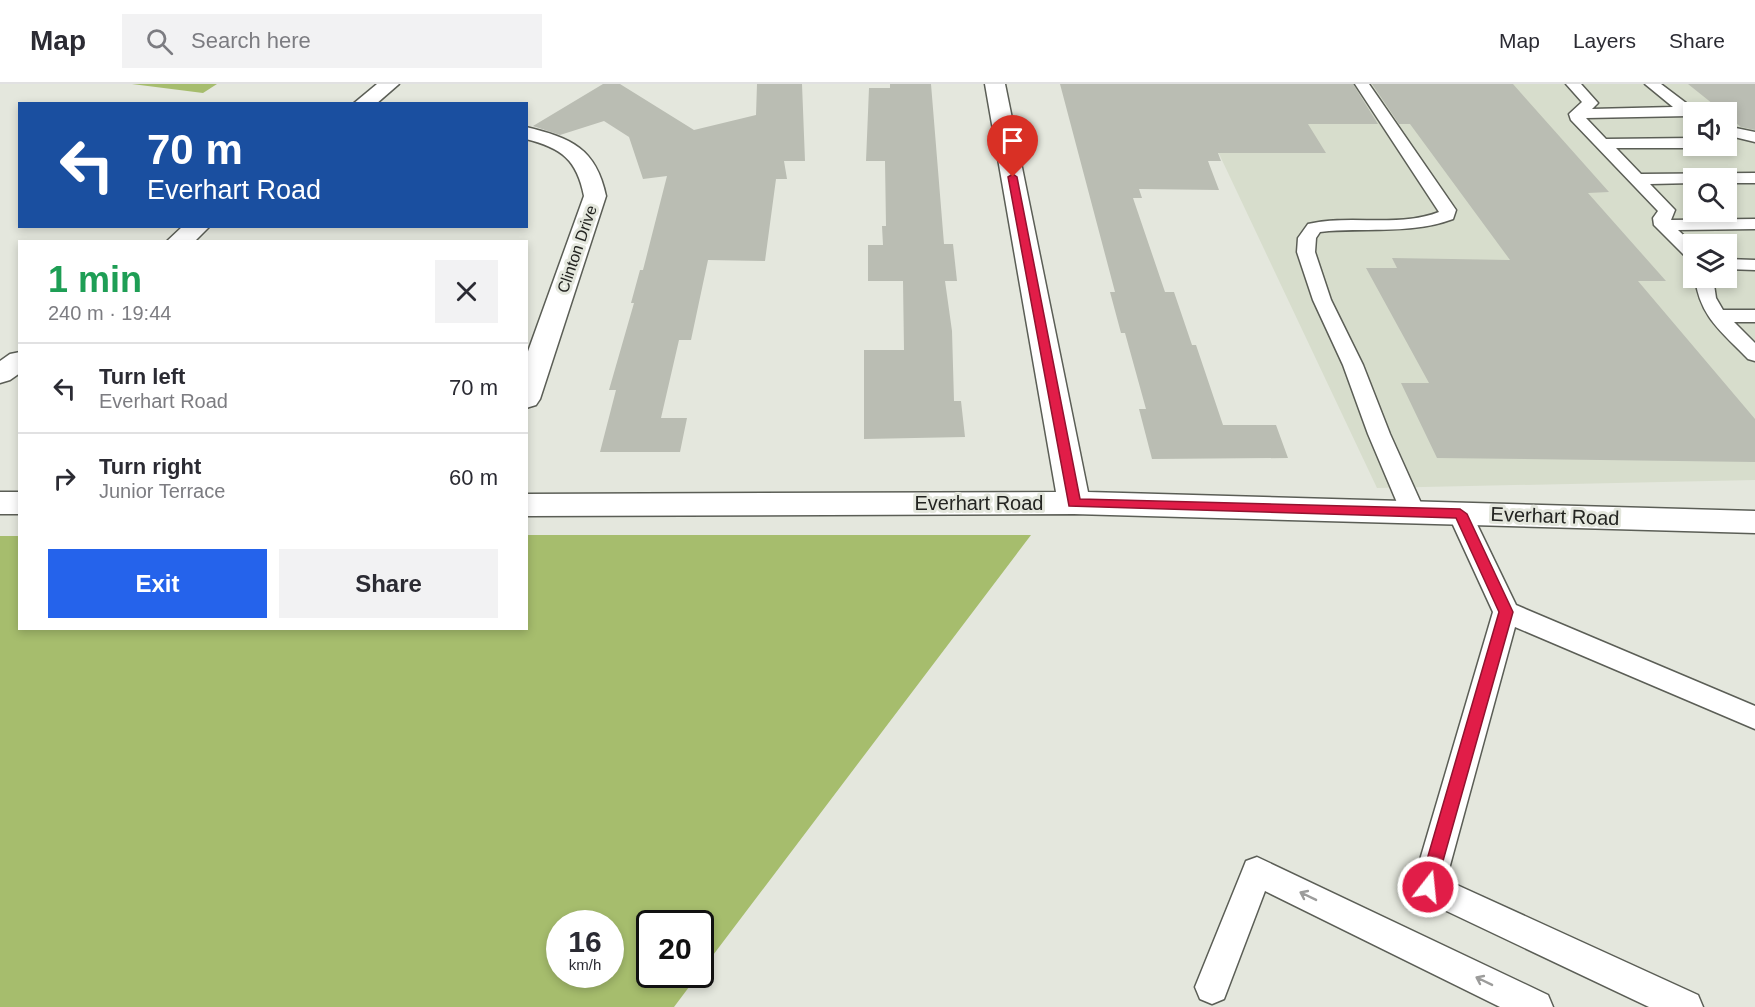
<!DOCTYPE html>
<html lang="en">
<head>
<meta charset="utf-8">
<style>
	:root { --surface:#fff; --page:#f2f2f3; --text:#2b2b33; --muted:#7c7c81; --line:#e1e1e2; --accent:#2563eb }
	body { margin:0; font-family:Arial,sans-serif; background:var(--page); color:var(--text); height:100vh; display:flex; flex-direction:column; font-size:22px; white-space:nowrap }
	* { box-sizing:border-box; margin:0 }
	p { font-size:20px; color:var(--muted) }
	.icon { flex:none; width:33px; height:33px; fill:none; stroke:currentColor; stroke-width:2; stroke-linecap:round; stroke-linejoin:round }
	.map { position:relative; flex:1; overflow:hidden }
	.side { position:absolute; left:18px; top:156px; width:510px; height:390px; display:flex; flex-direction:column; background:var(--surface); border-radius:0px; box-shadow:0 3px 9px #0003 }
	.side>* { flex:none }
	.banner { position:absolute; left:18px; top:18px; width:510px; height:126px; border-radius:0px; box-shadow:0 3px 9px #0003; background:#1a4fa0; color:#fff; overflow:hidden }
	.buttons { position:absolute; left:1683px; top:18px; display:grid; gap:12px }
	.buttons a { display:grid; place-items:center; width:54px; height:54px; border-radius:0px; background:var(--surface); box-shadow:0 3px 9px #0003; font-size:30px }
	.speed { position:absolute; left:546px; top:826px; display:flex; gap:12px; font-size:30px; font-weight:700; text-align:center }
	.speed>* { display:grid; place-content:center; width:78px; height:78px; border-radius:50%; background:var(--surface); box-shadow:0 3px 9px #0003; line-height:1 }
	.speed small { font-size:15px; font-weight:400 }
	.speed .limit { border:3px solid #111; border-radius:9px; background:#fff; color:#111 }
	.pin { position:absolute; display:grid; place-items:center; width:51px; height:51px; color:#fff; margin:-62px -26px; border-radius:50% 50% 50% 0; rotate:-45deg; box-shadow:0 0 6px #0007 }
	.pin .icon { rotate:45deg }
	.me { position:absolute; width:66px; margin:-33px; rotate:16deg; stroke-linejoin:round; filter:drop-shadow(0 0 4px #0008) }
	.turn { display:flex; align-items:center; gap:21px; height:126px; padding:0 30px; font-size:27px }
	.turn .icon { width:78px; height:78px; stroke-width:2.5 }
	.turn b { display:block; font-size:42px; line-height:51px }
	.round { display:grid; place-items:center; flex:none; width:63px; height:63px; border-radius:0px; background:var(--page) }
	.summary { display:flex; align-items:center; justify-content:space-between; height:102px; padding:0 30px }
	h1 { font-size:36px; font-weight:700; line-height:45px; color:#1e9e55 }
	.action { display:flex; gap:12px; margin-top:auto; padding:12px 30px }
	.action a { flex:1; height:69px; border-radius:0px; background:var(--accent); color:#fff; font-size:24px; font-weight:700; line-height:69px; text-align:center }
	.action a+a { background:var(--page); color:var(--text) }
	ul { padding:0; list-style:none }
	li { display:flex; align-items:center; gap:18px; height:90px; padding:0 30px; border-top:2px solid var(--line) }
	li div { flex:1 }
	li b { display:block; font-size:22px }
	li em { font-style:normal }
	header { display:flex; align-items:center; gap:36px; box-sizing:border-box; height:84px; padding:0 30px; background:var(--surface); border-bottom:2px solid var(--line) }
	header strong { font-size:28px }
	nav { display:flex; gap:33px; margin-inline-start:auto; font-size:21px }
	.search { width:420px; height:54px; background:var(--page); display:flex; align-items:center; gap:15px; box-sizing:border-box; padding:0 21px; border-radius:0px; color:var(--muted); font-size:22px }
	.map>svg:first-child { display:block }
	.built { fill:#d7ddcc; fill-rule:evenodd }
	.green { fill:#a6bd6d; fill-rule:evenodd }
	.building { fill:#babdb3 }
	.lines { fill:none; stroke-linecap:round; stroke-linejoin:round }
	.lane-casing { stroke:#5b5e56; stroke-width:3 }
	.street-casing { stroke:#5b5e56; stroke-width:3 }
	.lane { fill:#fff; fill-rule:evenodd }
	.street { fill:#fff; fill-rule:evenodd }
	.oneway { stroke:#9c9c9b }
	.route { fill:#e11d48; stroke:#92132f; stroke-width:1.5 }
	.labels { text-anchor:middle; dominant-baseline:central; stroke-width:6; stroke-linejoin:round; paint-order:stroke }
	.far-street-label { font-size:16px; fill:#232421; stroke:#e4e7dd }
	.street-label { font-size:20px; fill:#232421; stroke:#e4e7dd }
</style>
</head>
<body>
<header>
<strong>Map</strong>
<div class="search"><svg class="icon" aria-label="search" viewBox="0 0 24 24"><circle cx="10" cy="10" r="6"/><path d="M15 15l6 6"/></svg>Search here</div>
<nav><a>Map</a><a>Layers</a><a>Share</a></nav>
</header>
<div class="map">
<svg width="1755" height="923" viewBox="0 0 1755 923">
	<rect width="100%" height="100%" fill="#e4e7dd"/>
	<path class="built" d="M1186,0H1755V396L1377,404ZM1694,28H1726V62H1694ZM1694,94H1726V128H1694ZM1694,160H1726V194H1694Z"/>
	<g class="green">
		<path d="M132,0H217L203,9Z"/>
		<path d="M527,451H1031L701,887L700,840H650V891H698L674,923H0V452H19L20,544H526ZM560,840H610V891H560Z"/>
	</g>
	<g class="building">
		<path d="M603,0H620L694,46L756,31L757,0H802L805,77H784L787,95H776L765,177L708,176L691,256H679L661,334H687L680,368H600L616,306H609L634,219H631L640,186H643L667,92L643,95L629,53L604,37L560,51L533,42Z"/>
		<path d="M890,0H931L944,160H953L957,197H945L952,247L954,317H961L965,353L864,355V266H904L903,197H868V161H883L882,142H886L885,77H866L869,4H890Z"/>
		<path d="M1060,0H1353L1378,40H1308L1326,69H1218L1221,77H1208L1219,106L1139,105L1142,114H1133L1165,208H1174L1192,261H1196L1223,341H1276L1288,374L1152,375L1139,325H1146L1125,249H1121L1110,208H1115Z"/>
		<path d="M1372,0H1513L1609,108L1588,109L1666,197H1638L1755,335V378L1437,374L1401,299H1429L1366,184H1397L1392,174L1510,176L1410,40H1399Z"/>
		<path d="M1688,0H1755V46L1741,43L1726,31V28H1723Z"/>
	</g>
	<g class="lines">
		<g class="lane-casing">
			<g id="lane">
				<path d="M1355,0H1369L1456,126L1453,135C1413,150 1371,144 1329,147L1320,148L1316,154L1315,168L1331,216L1363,281L1390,350L1425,428L1421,434L1413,436L1405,434L1401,428L1368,350L1343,281L1313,216L1297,168L1298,154L1308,140C1351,130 1398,144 1439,128Z"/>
				<path d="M1566,0H1581L1598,19L1592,25L1673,23L1645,0H1661L1694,25L1696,28L1689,32L1586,34L1606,55L1694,54V62H1700L1694,64H1616L1641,90L1755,89V99H1726V94H1694V99L1650,100L1675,126L1671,136L1755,135V145L1678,146L1694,161V176L1688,175L1654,141L1653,134L1658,127L1571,36L1569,30L1582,18Z"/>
				<path d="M1726,42L1755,48V58L1726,51Z"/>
				<path d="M1726,175L1755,176V186L1726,185Z"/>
				<path d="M1695,194H1713L1716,214L1723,226H1755V238H1734L1755,259V277L1748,275C1722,248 1700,233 1695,194Z"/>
				<path d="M1460,422L1468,424L1472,430L1516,521L1755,622V645L1515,543L1446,796L1698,911L1703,923H1649L1417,813L1412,803L1493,528L1448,430L1452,424Z"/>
				<path d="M1257,773L1548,911L1553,923H1500L1265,807L1224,915L1212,920L1200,915L1195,903L1242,787L1246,777Z"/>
			</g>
		</g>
		<g class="street-casing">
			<g id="street">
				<path d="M377,0H399L376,20H353Z"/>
				<path d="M985,0H1005L1088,408L1755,427V449L1074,430L526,432V410L1056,408Z"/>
				<path d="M526,43C571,54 596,64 606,112L540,315L536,321L526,324V273L584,112C577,76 562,64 526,55Z"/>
				<path d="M183,142H210L194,158H166Z"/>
				<path d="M20,268V289L10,296L0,299V277L10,270Z"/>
				<rect x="0" y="408" width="20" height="22"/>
			</g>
		</g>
		<use href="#lane" class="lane"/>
		<use href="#street" class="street"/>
	</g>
	<defs><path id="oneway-shaft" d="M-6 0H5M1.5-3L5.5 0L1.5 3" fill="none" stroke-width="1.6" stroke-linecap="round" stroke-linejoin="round" transform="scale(1.5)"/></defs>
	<g class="oneway">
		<use href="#oneway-shaft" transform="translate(1308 812) rotate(-154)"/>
		<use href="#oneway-shaft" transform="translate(1484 897) rotate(-154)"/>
	</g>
	<path class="route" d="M1013,90L1017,93L1080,415L1460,425L1467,430L1513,528L1434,809L1428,811L1421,809L1419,803L1499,528L1456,434L1069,422L1008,93Z"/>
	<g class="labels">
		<g class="far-street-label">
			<text transform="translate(577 165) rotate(-71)">Clinton Drive</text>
		</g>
		<g class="street-label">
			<text x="979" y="419">Everhart Road</text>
			<text transform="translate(1555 432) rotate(2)">Everhart Road</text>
		</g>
	</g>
</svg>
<div class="buttons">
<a><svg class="icon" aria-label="sound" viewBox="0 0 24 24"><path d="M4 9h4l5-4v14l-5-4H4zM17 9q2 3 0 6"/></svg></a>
<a><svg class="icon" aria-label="search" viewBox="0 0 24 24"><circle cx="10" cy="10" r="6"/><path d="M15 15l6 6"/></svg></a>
<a><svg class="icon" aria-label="layers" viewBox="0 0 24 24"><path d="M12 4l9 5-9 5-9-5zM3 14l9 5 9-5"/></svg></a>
</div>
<div class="speed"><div>16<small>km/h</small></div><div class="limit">20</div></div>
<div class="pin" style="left:1013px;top:93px;background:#d93025"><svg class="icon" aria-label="arrive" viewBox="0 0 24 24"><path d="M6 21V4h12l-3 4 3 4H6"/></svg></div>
<svg class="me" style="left:1428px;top:803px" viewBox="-20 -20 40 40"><circle r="17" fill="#e11d48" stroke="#fff" stroke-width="3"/><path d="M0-11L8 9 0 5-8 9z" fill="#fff"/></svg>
<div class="banner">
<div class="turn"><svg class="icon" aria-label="left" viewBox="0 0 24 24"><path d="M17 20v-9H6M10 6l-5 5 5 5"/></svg><div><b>70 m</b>Everhart Road</div></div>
</div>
<section class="side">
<div class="summary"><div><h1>1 min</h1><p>240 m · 19:44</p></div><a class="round"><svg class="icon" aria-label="close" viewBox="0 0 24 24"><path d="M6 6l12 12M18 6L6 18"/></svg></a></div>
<ul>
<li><svg class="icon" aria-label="left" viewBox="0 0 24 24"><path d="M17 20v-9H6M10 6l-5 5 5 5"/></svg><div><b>Turn left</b><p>Everhart Road</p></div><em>70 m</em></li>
<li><svg class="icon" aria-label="right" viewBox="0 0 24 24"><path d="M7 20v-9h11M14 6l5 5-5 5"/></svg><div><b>Turn right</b><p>Junior Terrace</p></div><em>60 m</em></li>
</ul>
<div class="action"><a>Exit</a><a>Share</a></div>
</section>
</div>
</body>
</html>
